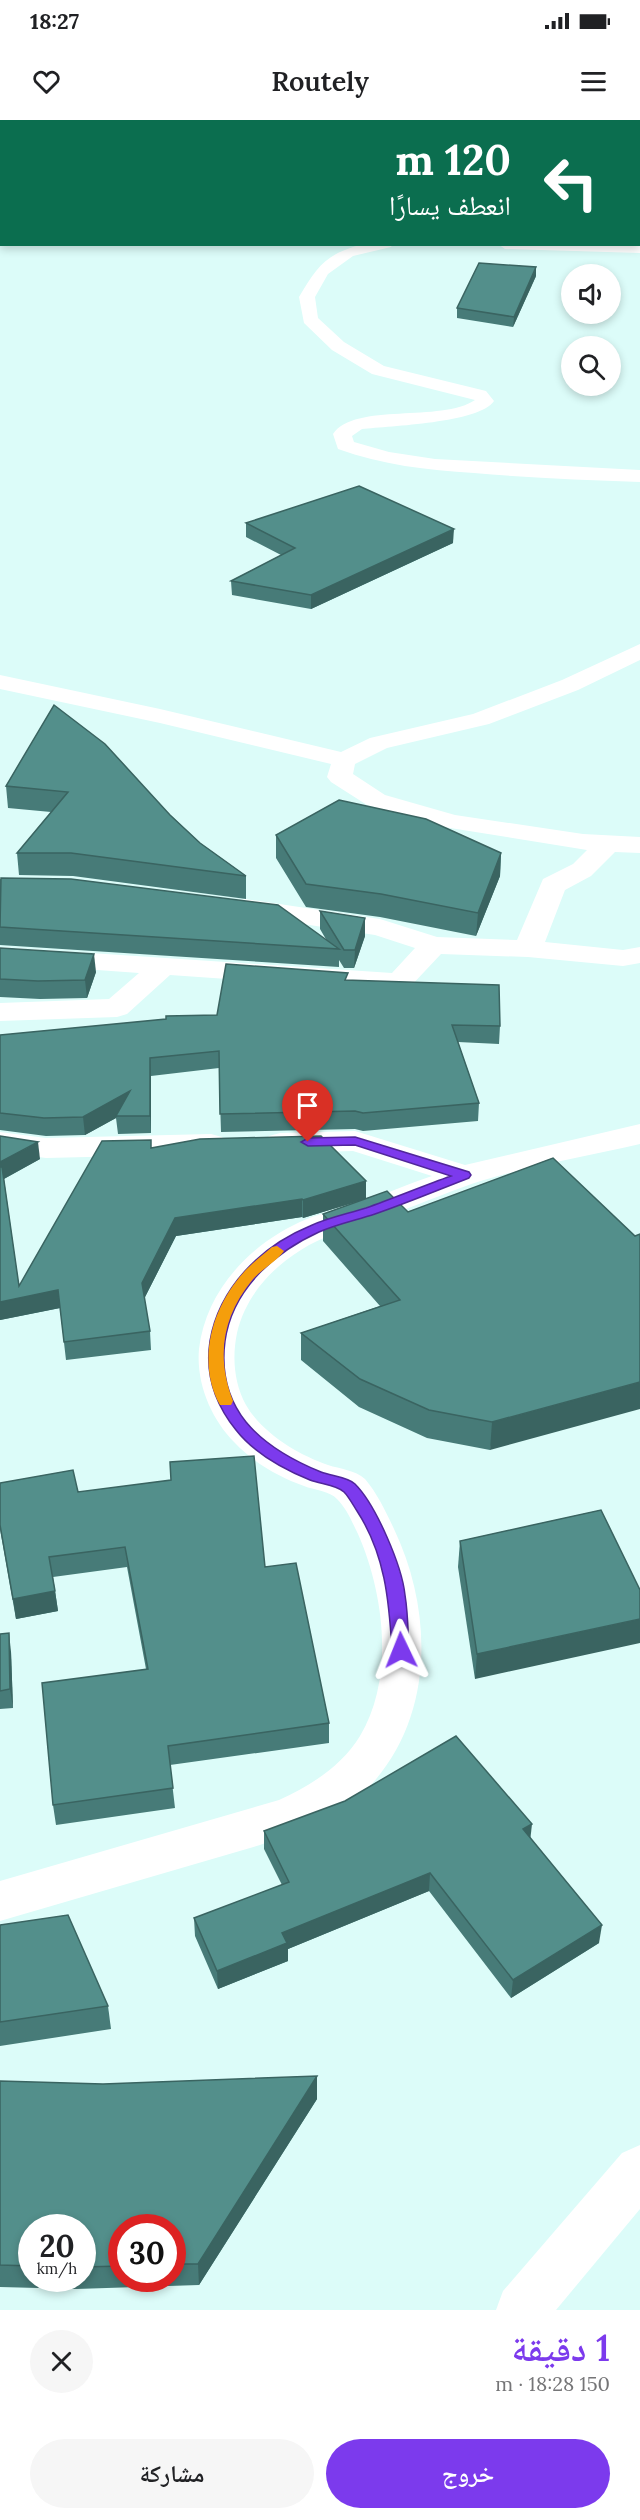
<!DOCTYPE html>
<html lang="ar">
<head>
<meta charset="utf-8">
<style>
	:root { --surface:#fff; --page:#f6f6f6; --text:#202124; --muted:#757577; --accent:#7c3aed }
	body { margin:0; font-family:Lora,"Noto Naskh Arabic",serif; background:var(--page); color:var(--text); direction:rtl; height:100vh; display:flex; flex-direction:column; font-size:22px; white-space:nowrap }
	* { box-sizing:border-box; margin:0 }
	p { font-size:20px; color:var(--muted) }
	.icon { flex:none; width:33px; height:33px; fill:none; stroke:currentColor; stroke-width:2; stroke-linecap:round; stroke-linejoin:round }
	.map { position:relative; height:2190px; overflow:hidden; direction:ltr }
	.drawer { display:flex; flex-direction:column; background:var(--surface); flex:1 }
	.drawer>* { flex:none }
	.banner { position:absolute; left:0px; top:0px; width:640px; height:126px; box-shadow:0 3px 9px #0003; direction:rtl; background:#0b6e4f; color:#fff; overflow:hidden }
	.controls { position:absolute; left:561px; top:144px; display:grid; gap:12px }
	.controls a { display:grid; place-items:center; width:60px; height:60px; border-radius:50%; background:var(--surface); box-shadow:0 3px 9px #0003; font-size:30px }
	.speed { position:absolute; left:18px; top:2094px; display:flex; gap:12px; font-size:30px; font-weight:700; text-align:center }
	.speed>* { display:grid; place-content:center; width:78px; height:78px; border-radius:50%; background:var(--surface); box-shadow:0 3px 9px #0003; line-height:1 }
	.speed small { font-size:15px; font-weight:400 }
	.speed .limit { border:9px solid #d22; background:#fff; color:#111 }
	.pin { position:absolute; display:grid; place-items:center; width:51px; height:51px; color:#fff; margin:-62px -26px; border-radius:50% 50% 50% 0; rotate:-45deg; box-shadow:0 0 6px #0007 }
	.pin .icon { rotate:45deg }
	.me { position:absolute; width:66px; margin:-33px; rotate:358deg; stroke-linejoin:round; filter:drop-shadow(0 0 4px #0008) }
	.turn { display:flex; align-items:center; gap:21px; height:126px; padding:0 30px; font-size:27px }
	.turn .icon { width:78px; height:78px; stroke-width:2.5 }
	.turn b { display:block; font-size:42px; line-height:51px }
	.round { display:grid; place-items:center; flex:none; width:63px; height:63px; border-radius:32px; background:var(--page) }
	.overview { display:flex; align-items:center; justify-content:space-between; height:102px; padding:0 30px }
	h1 { font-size:36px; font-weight:600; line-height:45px; color:var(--accent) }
	.primary-button { display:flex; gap:12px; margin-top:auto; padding:12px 30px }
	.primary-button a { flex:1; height:69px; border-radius:36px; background:var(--accent); color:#fff; font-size:24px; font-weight:600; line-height:69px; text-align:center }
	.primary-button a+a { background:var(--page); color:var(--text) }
	.status { display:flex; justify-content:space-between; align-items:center; height:42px; padding:0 30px; background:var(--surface); direction:ltr }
	.status svg { height:16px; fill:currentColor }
	header { display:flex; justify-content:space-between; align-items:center; height:78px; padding:0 30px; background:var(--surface); font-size:27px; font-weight:600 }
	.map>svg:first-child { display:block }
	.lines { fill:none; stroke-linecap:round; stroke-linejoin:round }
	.minor { fill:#fff; fill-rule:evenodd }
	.wall { fill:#477b78; fill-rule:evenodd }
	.shaded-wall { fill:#3a6461 }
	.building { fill:#538f8b; stroke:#3a6461; stroke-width:1.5 }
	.route { fill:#7c3aed; stroke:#51269a; stroke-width:1.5 }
	.slow { fill:#f59e0b }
</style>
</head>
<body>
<div class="status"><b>18:27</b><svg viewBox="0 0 49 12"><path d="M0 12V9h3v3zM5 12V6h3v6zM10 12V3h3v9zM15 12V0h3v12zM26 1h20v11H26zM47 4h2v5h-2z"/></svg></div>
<header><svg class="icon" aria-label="menu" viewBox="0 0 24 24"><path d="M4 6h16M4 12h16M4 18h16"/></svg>Routely<svg class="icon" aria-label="heart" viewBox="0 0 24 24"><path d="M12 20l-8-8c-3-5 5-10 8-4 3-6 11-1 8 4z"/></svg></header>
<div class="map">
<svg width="640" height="2190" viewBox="0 0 640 2190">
	<rect width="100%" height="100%" fill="#dcfcf9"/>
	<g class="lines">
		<g class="minor">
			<path d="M322,0H338L339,2H324Z"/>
			<rect x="639" y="9" width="1" height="16"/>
			<path d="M640,123V133L505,129L498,124Z"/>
			<path d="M364,124H393L391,127L353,136L328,154L315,177L318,198L344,222L384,246L486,271L494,281C479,303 390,306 362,309L352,316L354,322L389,332L435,339L640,350V362C585,360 529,358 474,353C427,350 382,345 338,329L333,314C355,282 441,303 475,280L372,254L332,230L304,203L299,177C318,145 327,133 364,124Z"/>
			<path d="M640,524V540L578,570L489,604L387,628L355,644L353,654L385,675L455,695L583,714L640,717V733L615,732L591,756L565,770L545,822L623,830L640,827V843L623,846L528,837L441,834L409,868L399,871L170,855L127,894L117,897L0,901V883L109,879L139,853L0,843V827L392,853L415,828L375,815L245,795L235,793L231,787L235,781L245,779L380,799L437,817L517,820L543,759L573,744L587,730L444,707L367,685L331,662L327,657L331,644L160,603L0,569V555L160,589L341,632L370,618L473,594L562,560Z"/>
			<path d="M640,1004V1024C588,1036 535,1045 484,1060C454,1069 426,1082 398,1092C376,1100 354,1105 333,1114C289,1131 248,1165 237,1213C232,1237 234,1263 246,1285C262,1313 298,1335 328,1345C340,1349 355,1350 365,1359C377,1373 386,1392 394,1409C433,1491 435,1596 370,1666C341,1697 299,1711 260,1725L0,1801V1761L279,1680C310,1666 342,1646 360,1616C395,1558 384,1473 358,1414C352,1402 347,1389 337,1379C330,1371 314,1370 304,1366C279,1357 254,1343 235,1323C211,1299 196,1263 199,1229C206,1169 253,1121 307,1099C324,1092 342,1089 360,1083C384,1075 407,1064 432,1056L353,1031L280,1033L269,1030L264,1023L269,1016L280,1013L355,1011L465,1045Z"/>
			<path d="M0,1012L46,1018L211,1014L222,1017L227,1024L222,1031L211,1034L46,1038L0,1032Z"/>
			<path d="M640,2025V2089L556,2190H496L503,2171L622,2033Z"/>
		</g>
	</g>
	<g class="wall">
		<path d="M536,156L513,207L457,198V188Z"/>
		<path d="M246,403L453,423L311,489L232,475L231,461L281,435L246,417Z"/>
		<path d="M54,585L200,723L246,756V779L73,756L19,755L17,733L51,692L8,688L6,666Z"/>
		<path d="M276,715L501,733L500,756L476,816L380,797L306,787L276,738Z"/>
		<path d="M0,759L327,821L320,809V791L365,798V816L354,848H344L339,840V847L0,825Z"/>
		<path d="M0,828L96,852L87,878L40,879L0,877Z"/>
		<path d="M348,860L500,906L499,924L458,922L479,983L478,1001L363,1011L355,1009L221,1012L219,948L151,956V1013L118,1014L116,998L85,1015L46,1016L0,1010V915L217,895Z"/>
		<path d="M0,1016L40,1039L4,1059L19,1166L151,1028L366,1061V1079L303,1098L302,1097L176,1116L144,1179L150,1211L151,1230L66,1240L60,1188L0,1200Z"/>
		<path d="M553,1038L490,1330L427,1318L359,1287L301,1240V1213L380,1186L323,1121V1094L408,1092Z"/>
		<path d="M0,1363L78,1372L265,1447L329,1603V1623L170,1645L175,1688L56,1705L53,1685L146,1549L127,1447L53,1457L58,1491L16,1499L0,1409Z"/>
		<path d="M601,1390L475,1559L458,1447L460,1421Z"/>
		<path d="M0,1514L11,1532L13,1588L0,1589Z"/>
		<path d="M264,1711L530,1718L599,1823L511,1878L429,1771L288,1829V1841L218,1869L195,1816L194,1798L282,1765L264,1729Z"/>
		<path d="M0,1805L108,1886L111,1909L0,1926Z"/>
		<path d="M0,1961L317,1979L199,2165L76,2169L0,2167ZM32,2108H82V2158H32ZM122,2108H172V2158H122Z"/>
	</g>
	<g class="shaded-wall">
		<path d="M536,147V156L513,207L514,197Z"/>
		<path d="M454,409L453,423L311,489V475Z"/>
		<path d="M501,733L500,756L476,816L478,793Z"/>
		<path d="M365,798V816L354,848L355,830Z"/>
		<path d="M94,834L96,852L87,878L85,860Z"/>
		<path d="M150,938L151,956V1013L150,996Z"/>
		<path d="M130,971L116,998L85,1015L83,997Z"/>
		<path d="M38,1022L40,1039L0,1061V1042Z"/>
		<path d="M366,1061V1079L303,1098V1080Z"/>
		<path d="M302,1079V1097L176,1116L143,1181L142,1163L175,1098Z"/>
		<path d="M58,1170L60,1188L0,1200V1182Z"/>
		<path d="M640,1262V1289L490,1330L492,1302Z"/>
		<path d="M55,1471L58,1491L16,1499L13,1479Z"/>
		<path d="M640,1499V1523L475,1559L477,1534Z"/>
		<path d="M9,1513L11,1532L13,1588L10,1569Z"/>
		<path d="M532,1704L530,1722L523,1709Z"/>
		<path d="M430,1753L429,1771L288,1829V1841L218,1869L217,1851L282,1813Z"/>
		<path d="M602,1805L599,1823L511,1878L513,1860Z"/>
		<path d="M317,1956V1979L199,2165L198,2144Z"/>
	</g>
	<g class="building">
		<path d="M479,143L536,147L514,197L457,188Z"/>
		<path d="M359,366L454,409L311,475L231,461L295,428L246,403Z"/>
		<path d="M54,585L105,624L170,695L200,723L246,756L71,733H17L68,672L6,666Z"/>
		<path d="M339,680L426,699L501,733L478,793L381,774L306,764L276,715Z"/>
		<path d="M1,758L71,759L278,785L339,829L0,807Z"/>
		<path d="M320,791L365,798L355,830H344Z"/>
		<path d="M0,828L94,834L85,860L38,861L0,859Z"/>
		<path d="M226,844L348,853L345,860L499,865L500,906L452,905L479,983L363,993L355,991L220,994L219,931L150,938V996H116L130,971L83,997L44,998L0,993V915L166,899V896L217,895Z"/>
		<path d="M0,1016L38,1022L0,1042Z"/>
		<path d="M321,1016L366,1061L303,1080L302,1079L175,1098L142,1163L150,1211L64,1222L58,1170L0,1182V1047H2L19,1166L102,1021L151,1020V1028L200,1019Z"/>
		<path d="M553,1038L635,1116L640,1114V1262L492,1302L429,1290L360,1259L301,1213L400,1180L323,1094L387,1071L408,1092Z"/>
		<path d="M254,1336L265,1447L296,1443L329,1603L168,1626L173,1668L53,1685L42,1563L148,1549L125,1427L49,1437L55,1471L13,1479L0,1405V1363L73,1350L78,1372L171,1360L170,1342Z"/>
		<path d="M601,1390L640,1470V1499L477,1534L460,1421Z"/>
		<path d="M9,1513L10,1569L0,1571V1514Z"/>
		<path d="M456,1616L532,1704L523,1709L602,1805L513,1860L430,1753L282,1813L287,1823L217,1851L194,1798L289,1762L264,1711L345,1681Z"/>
		<path d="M68,1795L108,1886L0,1902V1805Z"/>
		<path d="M317,1956L198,2144H172V2108H122V2146L82,2147V2108H32V2146L0,2145V1961L103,1964Z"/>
	</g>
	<path class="route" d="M355,1017L469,1052L471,1055L469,1058C438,1070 407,1083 375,1094C357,1100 337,1104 319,1112C273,1133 232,1170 225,1221C221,1251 227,1278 246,1302C265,1325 294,1341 321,1352C331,1356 348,1357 355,1364C376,1385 402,1446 405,1475C408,1493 408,1511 409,1530L407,1534L401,1536L395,1534L392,1530C389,1480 385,1434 357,1391C353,1385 349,1377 344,1372C337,1365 320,1364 310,1360C283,1349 254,1333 236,1310C215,1284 205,1254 210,1221C219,1168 261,1126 310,1106C327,1098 347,1094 366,1088C394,1078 423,1066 451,1056L355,1025L308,1026L301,1022L308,1018Z"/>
	<path class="slow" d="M277,1126L284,1131C276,1142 262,1149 253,1159C222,1196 216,1237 233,1281L231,1285H220C196,1242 212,1187 244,1152C252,1143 263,1135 272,1127Z"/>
</svg>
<div class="controls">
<a><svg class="icon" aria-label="sound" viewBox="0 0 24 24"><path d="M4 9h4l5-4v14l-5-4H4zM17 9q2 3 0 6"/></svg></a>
<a><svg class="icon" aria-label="search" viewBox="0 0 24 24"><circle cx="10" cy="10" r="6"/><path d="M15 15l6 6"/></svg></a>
</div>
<div class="speed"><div>20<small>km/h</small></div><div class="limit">30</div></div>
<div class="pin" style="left:308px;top:1022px;background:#d93025"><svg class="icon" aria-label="arrive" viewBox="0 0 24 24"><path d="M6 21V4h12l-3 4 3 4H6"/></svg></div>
<svg class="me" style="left:401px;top:1530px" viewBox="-20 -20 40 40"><path d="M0-17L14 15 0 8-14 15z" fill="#7c3aed" stroke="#fff" stroke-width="4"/></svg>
<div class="banner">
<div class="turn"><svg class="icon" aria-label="left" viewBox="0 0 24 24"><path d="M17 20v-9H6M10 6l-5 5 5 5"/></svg><div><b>120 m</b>انعطف يسارًا</div></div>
</div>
</div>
<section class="drawer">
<div class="overview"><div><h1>1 دقيقة</h1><p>150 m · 18:28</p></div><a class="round"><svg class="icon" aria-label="close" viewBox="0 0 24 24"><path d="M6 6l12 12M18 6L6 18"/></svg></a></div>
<div class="primary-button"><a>خروج</a><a>مشاركة</a></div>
</section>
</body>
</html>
